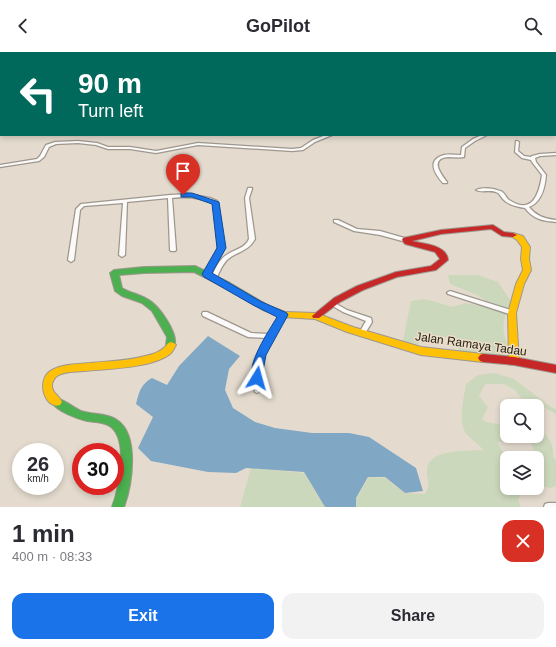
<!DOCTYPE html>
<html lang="en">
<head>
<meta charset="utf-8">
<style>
	:root { --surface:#fff; --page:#f2f2f3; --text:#2b2b33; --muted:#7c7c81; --accent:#1a73e8 }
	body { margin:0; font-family:Arial,sans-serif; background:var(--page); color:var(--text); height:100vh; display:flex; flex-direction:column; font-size:15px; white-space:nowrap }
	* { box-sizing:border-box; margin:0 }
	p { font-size:13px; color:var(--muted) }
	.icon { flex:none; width:22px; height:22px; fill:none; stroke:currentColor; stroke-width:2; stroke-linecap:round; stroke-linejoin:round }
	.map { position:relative; height:455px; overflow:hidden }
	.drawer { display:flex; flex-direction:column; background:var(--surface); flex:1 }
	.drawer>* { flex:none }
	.top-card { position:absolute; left:0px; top:0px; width:556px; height:84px; box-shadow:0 2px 6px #0003; background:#00695c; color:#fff; overflow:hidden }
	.fabs { position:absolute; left:500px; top:347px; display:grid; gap:8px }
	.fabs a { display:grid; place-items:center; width:44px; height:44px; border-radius:8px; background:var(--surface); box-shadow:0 2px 6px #0003; font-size:20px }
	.speed { position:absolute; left:12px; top:391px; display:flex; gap:8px; font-size:20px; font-weight:700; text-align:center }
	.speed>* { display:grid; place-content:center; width:52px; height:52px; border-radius:50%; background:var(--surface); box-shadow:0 2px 6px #0003; line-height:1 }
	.speed small { font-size:10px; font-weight:400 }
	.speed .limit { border:6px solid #d22; background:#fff; color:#111 }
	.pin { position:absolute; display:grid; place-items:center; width:34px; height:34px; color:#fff; margin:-41px -17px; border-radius:50% 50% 50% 0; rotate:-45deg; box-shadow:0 0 4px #0007 }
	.pin .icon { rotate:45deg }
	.me { position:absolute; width:44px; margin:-22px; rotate:8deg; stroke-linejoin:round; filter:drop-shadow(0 0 3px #0008) }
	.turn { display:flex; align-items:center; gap:14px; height:84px; padding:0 12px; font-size:18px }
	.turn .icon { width:52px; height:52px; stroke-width:2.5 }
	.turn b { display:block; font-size:28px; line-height:34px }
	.round { display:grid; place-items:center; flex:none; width:42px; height:42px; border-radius:12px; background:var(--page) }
	.overview { display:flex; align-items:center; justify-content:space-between; height:68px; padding:0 12px }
	h1 { font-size:24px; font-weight:700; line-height:30px }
	.button { display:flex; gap:8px; margin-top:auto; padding:8px 12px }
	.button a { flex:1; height:46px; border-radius:12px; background:var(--accent); color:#fff; font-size:16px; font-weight:700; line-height:46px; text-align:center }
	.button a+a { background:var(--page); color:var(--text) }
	header { display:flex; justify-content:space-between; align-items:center; height:52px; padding:0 12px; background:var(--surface); font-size:18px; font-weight:700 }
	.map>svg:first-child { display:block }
	.green { fill:#ccd8bc }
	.water { fill:#80a7c4 }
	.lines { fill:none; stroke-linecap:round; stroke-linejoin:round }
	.street-casing { stroke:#9e978e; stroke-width:2.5 }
	.fast-casing { stroke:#9e978e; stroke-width:2 }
	.slow-casing { stroke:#9e978e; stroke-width:2 }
	.jam-casing { stroke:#9e978e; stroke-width:2 }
	.street { fill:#fbfaf8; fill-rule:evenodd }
	.fast { fill:#4caf50; fill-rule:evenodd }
	.slow { fill:#ffc107; fill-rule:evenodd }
	.jam { fill:#c62828; fill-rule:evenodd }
	.route { fill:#1a73e8; stroke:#114b97 }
	.labels { text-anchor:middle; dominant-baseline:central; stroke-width:3; stroke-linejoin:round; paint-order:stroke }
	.street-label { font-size:12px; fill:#272219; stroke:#ecddc6 }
</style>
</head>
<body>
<header><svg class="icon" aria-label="back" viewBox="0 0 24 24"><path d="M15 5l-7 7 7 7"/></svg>GoPilot<svg class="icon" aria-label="search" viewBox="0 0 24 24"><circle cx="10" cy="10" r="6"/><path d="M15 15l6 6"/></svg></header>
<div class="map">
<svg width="556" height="455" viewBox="0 0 556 455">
	<rect width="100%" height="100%" fill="#e4dbce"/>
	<g class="green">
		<path d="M448,223H478L498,230L512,251C505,262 501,272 505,285C507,293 510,299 508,307L461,300L450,286L422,281L418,293L403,289L411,249L425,247L453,255L465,251L492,256V253L479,244L450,232Z"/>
		<path d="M495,321L514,327L551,355L556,357V362L534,350L521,346L515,338L504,332H485L479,344L488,355L482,367L486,370L498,372L507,366V384H518L520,389L497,390L503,400L504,407L501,412L503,419L507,418V436H523L518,448L521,455H356V447L369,425L385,426L404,441L425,442C432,429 426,430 427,418C428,396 469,399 483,398C479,392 470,387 465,380C458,367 464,345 466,332L478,323Z"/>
		<path d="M537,378C550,383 553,392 553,405L556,408V434L550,436L537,433V406H525L534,397L527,384H537Z"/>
		<path d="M251,416L304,421L325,455H240Z"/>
	</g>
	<path class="water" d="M208,284L240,304L229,317L225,338L233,356L255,370L275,376L312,381H349L369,385L416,416L423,439L405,441L385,425H368L356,446V455H325L304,420L246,416L236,421L208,420L151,409L138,396L153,365L136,352C139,340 141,332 152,326L167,333L179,314Z"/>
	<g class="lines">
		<g class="street-casing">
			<g id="street">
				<path d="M12,0H23L20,1H11Z"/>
				<path d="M221,0H225L227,1H223Z"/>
				<path d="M341,0H346L348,1H343Z"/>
				<rect x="510" y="0" width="4" height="1"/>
				<path d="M520,0H526L528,1H522Z"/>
				<rect x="0" y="1" width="1" height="2"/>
				<rect x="555" y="45" width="1" height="2"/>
				<path d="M326,83H332L315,90L303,98L292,99L198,93L156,101L130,97H108L96,93L78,91L56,92L49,95L44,105L39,109L0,115V113L37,107L40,104L46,93L55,90L78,89L97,91L108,95H130L156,99L198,91L292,97L301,96L313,88Z"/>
				<path d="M482,83H487L475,89L465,96L464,105C459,106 453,105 448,105C429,107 441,122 447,130V131H443C435,122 426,108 444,103C450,102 455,103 461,103L462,95L473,87Z"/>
				<path d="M516,89H517L519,90L518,99L524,104L531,105L532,104L540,102L556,101V103L540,104L535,106L536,110L546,123C545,135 542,150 529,155C536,164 545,167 556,168V170C543,169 533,167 525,156C518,155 509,153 504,148C501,146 501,143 498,141C491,137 482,141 476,138C482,135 494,136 500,139C505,140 505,145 509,148C532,163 539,143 542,123L532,110L531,108L522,106L515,100Z"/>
				<path d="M248,136H252V137L249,146L255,187C248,200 237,199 227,208C222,213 219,221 216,227H212L211,226C215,217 219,207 228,202C236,197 245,196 249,187L245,146Z"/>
				<path d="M188,142L210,146L217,149L218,153L224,196L209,223L207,224L204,222L218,196L214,153L213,151C199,145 187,144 172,146L176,198L175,199H171L170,198L168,146L127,150L125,203L122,205L119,203L123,151L84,154L80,158L74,208L71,210L68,208L76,157L81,152L170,143Z"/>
				<path d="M334,168H338L357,177L380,179L408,187L409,188L406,190L380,183L354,179L334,170Z"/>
				<path d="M450,239L514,259L515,261L514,263H512L448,242L447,241L448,240Z"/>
				<path d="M333,250L347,258L371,266L372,270L364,283H360L359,281L366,269L343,260L331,253L330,252L331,251Z"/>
				<path d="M203,260H207L251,281L269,282L281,261H285L286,263C276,280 264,297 261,318C259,325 261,333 259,340L257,341L255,340C249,323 258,301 266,286L248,285L203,264L202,262Z"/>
				<path d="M548,451H556V455H544L545,452Z"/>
			</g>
		</g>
		<g class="fast-casing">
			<g id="fast">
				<rect x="555" y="8" width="1" height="2"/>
				<path d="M195,214L230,231L269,254L288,261L289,263L288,265L285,266L263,258L224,235L194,220L144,221L119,223L122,236C130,241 139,242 147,247C159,253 180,283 174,295L171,296L168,295L166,293L167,285L152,259L142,251L122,244L115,239L110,221L114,218L144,215Z"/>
				<path d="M57,346C66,349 73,355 81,359C93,363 107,361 117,368C140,383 132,434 124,455H112C119,437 130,384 108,373C102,370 94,370 87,369C78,367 56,359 52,350L54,347Z"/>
			</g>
		</g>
		<g class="slow-casing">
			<g id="slow">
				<rect x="529" y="0" width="4" height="1"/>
				<path d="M555,66L556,67V72L555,71Z"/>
				<path d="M510,181H513L523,184L530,195L529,207L531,218L524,232L516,261L519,309L517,312L514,313L511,312L509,309L508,261L516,232L523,218L521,207L522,195L517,188L509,183Z"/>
				<path d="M285,260L316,261L353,275L421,295L483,302L486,303L488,306L486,309L483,310L421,303L347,280L315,267L282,265L281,263L282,261Z"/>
				<path d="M171,290L174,291L176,293C174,296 173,299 171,301C155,316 105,317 84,319C76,320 64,319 57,324C54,326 53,329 52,332C51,341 59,343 62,350L60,353C45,358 35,327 52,318C63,312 77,312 90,311C109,309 127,309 145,304C151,303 160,300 165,295C167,293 167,291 171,290Z"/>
			</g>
		</g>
		<g class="jam-casing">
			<g id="jam">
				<path d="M555,75L556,76V81L555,80Z"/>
				<path d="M493,173L504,180L513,181L517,183L513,185L502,184L491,177L441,182L412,189C424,192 447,193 448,208L436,218L397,225L363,238L340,250L319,266H313L312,264L334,246L357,234L396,220L431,214L440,207L435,200L405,192L402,188L403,186L441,178Z"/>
				<path d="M483,302L514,305L556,313V321L514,313L483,310L480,309L478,306L480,303Z"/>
			</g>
		</g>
		<use href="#street" class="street"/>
		<use href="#fast" class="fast"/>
		<use href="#slow" class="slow"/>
		<use href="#jam" class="jam"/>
	</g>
	<path class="route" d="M181,141H192L219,150L226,196L212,221L260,249L287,261L288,263L266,303L261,329L257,331L253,329C245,313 269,279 277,265L253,253L204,225L202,222L217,196L212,152L192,145H181Z"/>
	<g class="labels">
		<g class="street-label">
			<text transform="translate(471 292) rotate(8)">Jalan Ramaya Tadau</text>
		</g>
	</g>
</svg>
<div class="fabs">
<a><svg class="icon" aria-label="search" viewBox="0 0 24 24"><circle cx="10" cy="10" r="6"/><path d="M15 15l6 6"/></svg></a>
<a><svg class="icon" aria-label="layers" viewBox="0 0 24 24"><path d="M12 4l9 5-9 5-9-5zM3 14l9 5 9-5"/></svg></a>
</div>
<div class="speed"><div>26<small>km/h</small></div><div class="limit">30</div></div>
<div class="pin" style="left:183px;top:143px;background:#d93025"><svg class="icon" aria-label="arrive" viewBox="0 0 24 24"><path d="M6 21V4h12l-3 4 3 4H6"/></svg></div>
<svg class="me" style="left:257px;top:326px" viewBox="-20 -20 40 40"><path d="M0-17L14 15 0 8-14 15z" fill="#1a73e8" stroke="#fff" stroke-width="4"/></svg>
<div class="top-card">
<div class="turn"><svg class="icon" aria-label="left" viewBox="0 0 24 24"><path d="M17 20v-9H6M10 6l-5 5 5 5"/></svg><div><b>90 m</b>Turn left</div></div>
</div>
</div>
<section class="drawer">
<div class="overview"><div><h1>1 min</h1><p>400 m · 08:33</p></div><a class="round" style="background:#d93025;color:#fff"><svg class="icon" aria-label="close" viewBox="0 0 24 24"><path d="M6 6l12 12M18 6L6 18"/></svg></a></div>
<div class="button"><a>Exit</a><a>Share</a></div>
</section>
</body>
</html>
